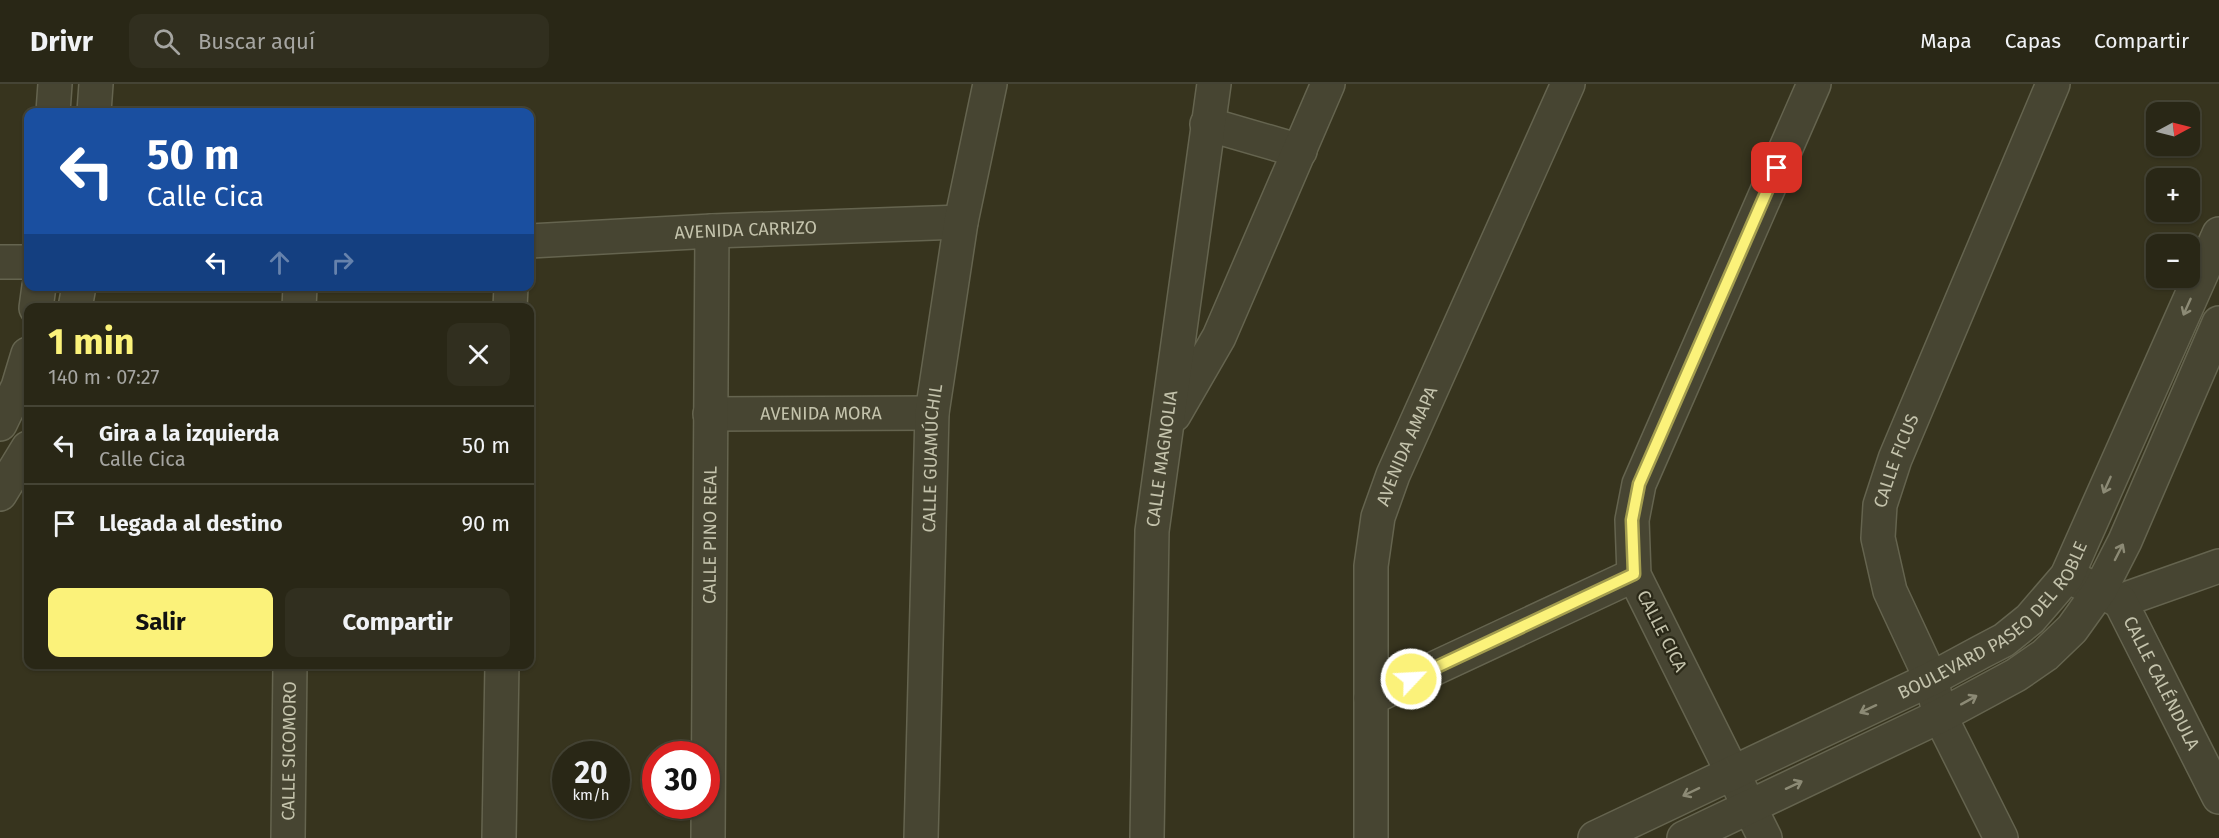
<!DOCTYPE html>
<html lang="es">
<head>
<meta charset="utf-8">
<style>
	:root { --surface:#292716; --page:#312f1f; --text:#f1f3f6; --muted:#a5a5a1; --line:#454435; --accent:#fbf27a }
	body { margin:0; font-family:"Fira Sans",sans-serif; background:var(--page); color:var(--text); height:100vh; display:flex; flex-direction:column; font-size:22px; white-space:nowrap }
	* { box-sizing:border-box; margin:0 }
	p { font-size:20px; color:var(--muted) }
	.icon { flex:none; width:33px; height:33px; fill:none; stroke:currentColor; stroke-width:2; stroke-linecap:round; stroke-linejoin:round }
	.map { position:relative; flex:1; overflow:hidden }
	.sheet { position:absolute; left:24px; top:219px; width:510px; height:366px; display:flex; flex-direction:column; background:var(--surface); border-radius:12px; box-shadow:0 2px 4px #0004,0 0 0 2px var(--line) }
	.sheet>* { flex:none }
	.top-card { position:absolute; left:24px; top:24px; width:510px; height:183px; border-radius:12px; box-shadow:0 2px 4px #0004,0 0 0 2px var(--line); background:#1a4fa0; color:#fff; overflow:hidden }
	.needle { width:39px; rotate:83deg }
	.controls { position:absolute; left:2146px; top:18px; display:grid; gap:12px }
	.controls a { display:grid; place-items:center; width:54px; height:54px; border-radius:12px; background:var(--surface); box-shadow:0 2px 4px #0004,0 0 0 2px var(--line); font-size:30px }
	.speed { position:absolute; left:552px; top:657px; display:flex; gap:12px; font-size:30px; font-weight:700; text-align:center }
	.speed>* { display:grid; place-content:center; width:78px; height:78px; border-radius:50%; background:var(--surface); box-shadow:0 2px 4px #0004,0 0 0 2px var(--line); line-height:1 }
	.speed small { font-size:15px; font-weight:400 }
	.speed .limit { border:9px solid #d22; background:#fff; color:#111 }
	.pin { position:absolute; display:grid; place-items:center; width:51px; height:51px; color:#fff; margin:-26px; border-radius:12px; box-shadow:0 3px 9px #0006 }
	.me { position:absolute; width:66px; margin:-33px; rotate:65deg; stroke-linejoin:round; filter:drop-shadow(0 0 4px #0008) }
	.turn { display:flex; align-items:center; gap:21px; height:126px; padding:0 24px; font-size:27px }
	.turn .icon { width:78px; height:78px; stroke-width:2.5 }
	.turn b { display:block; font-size:42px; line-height:51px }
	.lanes { display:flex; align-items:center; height:57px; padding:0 24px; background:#0003; justify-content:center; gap:30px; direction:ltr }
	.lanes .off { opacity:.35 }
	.round { display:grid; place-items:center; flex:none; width:63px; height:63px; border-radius:12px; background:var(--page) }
	.headline { display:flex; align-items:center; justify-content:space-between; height:102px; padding:0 24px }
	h1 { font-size:36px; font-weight:700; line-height:45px; color:var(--accent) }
	.button { display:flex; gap:12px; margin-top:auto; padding:12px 24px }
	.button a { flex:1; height:69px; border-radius:12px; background:var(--accent); color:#111; font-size:24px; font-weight:700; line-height:69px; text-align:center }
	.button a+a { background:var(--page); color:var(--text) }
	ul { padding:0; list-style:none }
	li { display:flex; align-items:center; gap:18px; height:78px; padding:0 24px; border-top:2px solid var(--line) }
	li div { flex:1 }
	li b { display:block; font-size:22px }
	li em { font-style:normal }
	header { display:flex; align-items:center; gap:36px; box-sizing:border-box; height:84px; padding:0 30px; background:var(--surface); border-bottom:2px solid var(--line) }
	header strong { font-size:28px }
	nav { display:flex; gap:33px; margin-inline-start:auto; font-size:21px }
	.search { width:420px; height:54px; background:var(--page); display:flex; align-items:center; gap:15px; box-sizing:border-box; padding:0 21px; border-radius:12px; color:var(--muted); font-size:22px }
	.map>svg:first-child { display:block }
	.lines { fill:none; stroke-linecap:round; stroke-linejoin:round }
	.minor-casing { stroke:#65644f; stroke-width:36 }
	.tertiary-casing { stroke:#65644f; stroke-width:36 }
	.minor { stroke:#474532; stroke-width:33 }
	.tertiary { stroke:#474532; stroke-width:33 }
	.oneway { stroke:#8c8a75 }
	.route-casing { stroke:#a39d4f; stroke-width:15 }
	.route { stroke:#fbf27a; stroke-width:10 }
	.labels { text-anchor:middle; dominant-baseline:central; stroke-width:4.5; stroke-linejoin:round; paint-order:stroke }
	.street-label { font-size:18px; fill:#c4c3ac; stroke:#2b2918 }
</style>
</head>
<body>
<header>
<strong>Drivr</strong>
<div class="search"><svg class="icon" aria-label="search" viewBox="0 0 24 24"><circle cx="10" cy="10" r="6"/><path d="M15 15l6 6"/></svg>Buscar aquí</div>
<nav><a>Mapa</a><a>Capas</a><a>Compartir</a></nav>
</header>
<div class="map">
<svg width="2219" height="754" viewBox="0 0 2219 754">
	<rect width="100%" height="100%" fill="#37341e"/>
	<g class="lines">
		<g class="minor-casing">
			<g id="minor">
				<path d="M1207,40L1300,67"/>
				<path id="s1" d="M530,157L712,147L961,138"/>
				<path d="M0,178H28"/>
				<path d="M299,224L300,202"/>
				<path d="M510,224L511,202"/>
				<path id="s2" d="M710,330L932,329"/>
				<path d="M1174,331L1219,253L1328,0"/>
				<path d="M2067,492L2120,517L2219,482"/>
				<path id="s3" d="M2120,517L2219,713"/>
				<path d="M1371,614L1634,491"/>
				<path id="s4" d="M288,754L290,580"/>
				<path d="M499,754L502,580"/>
				<path id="s5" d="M708,754L712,147"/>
				<path id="s6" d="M1147,754L1152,447L1214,0"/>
				<path id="s7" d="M1371,754V482L1378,433L1393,391L1568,0"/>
				<path d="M1765,754L1634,491L1632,436L1639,400L1814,0"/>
				<path id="s8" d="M2001,754L1940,632L1931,595L1890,507L1878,454L1880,421L1895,375L2053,0"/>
			</g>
		</g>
		<g class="tertiary-casing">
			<g id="tertiary">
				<path d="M53,28L55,0"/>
				<path d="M94,28L96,0"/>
				<path d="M36,224L39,202"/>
				<path d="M75,224L79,202"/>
				<path d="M0,340L18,303L28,270"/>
				<path d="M0,410L28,364"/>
				<path id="s9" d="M921,754L932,329L961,138L990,0"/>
				<path id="s10" d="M1595,754L1931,595L1981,568L2004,556L2030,535L2067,492L2219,150"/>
				<path d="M1684,754L1940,632L2016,591L2045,571L2072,545L2100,506L2125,457L2219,239"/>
			</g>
		</g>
		<use href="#minor" class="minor"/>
		<use href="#tertiary" class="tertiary"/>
	</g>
	<defs><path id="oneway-shaft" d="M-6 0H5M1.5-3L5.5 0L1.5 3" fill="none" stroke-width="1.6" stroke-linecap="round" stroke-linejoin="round" transform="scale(1.5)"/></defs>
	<g class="oneway">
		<use href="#oneway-shaft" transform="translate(2187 223) rotate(114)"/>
		<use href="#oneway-shaft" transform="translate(2107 401) rotate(114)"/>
		<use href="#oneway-shaft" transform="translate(2119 468) rotate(-63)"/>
		<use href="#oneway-shaft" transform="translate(1969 616) rotate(-29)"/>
		<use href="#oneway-shaft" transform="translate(1868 625) rotate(155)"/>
		<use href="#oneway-shaft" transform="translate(1794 701) rotate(-25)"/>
		<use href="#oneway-shaft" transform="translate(1691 708) rotate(154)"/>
	</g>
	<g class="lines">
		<g class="route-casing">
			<path id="route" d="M1411,595L1634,490L1632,436L1639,400L1777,84"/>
		</g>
		<use href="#route" class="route"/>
	</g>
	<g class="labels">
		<g class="street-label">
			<text stroke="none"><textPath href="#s1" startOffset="216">AVENIDA CARRIZO</textPath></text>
			<text stroke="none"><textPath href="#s2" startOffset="111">AVENIDA MORA</textPath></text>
			<text stroke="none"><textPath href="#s7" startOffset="398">AVENIDA AMAPA</textPath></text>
			<text stroke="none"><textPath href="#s9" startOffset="380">CALLE GUAMÚCHIL</textPath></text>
			<text stroke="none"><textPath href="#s6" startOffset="380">CALLE MAGNOLIA</textPath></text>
			<text stroke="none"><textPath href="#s8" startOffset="406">CALLE FICUS</textPath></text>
			<text stroke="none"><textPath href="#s5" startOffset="303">CALLE PINO REAL</textPath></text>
			<text stroke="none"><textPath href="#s10" startOffset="459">BOULEVARD PASEO DEL ROBLE</textPath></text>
			<text transform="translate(1662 547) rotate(63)">CALLE CICA</text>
			<text stroke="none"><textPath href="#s3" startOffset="92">CALLE CALÉNDULA</textPath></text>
			<text stroke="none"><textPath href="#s4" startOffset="87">CALLE SICOMORO</textPath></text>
		</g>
	</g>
</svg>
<div class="controls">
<a><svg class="needle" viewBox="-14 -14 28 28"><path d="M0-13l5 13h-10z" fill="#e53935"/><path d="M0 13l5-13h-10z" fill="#a5a5a1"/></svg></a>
<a>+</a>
<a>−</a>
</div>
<div class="speed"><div>20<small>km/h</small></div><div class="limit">30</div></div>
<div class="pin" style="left:1777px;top:84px;background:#d93025"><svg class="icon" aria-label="arrive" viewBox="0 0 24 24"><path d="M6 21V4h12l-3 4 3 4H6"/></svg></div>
<svg class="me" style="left:1411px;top:595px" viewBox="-20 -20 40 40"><circle r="17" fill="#fbf27a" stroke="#fff" stroke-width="3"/><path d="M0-11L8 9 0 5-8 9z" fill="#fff"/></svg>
<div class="top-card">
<div class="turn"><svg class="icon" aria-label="left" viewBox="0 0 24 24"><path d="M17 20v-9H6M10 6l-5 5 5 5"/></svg><div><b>50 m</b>Calle Cica</div></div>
<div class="lanes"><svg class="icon" aria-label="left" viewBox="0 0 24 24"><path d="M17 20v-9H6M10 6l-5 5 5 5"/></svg><svg class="icon off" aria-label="ahead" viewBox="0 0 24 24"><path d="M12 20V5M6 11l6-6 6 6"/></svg><svg class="icon off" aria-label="right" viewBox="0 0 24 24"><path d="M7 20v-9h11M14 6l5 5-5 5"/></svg></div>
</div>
<section class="sheet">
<div class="headline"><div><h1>1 min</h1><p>140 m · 07:27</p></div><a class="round"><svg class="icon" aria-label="close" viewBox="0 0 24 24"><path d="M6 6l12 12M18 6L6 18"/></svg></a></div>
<ul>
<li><svg class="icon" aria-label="left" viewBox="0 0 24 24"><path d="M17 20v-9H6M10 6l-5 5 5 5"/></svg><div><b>Gira a la izquierda</b><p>Calle Cica</p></div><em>50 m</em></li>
<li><svg class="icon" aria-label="arrive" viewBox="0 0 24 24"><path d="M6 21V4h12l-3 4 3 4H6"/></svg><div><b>Llegada al destino</b></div><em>90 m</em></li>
</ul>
<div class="button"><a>Salir</a><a>Compartir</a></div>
</section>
</div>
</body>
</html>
